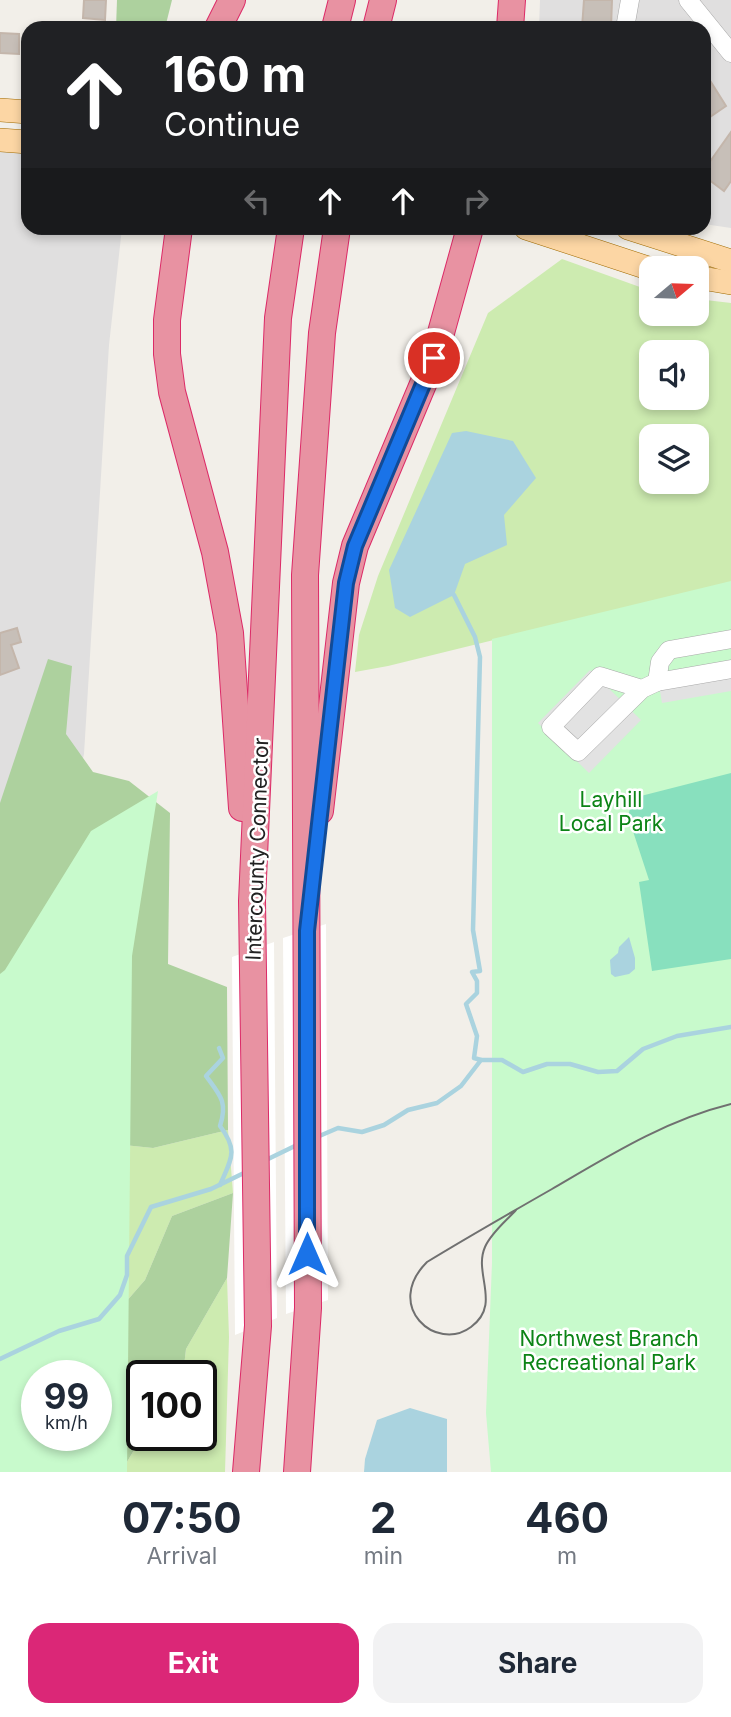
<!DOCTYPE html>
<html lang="en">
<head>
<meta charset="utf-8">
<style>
	:root { --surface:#fff; --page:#f2f2f3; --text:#1f2937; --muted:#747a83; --accent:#db2777 }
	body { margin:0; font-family:Inter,sans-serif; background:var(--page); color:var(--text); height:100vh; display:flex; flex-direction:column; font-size:26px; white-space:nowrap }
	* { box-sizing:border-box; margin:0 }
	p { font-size:23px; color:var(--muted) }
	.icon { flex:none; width:38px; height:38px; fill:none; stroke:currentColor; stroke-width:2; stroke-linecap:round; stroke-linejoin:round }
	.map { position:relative; height:1472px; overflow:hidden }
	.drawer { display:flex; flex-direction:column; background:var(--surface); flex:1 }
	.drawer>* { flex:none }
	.top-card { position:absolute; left:21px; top:21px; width:690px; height:214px; border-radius:21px; box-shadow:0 4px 10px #0003; background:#202124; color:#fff; overflow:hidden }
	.needle { width:46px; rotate:71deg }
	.fabs { position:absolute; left:639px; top:256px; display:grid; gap:14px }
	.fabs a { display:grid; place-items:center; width:70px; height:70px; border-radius:14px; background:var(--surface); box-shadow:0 4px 10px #0003; font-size:35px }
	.speed { position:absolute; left:21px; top:1360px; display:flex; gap:14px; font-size:35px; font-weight:700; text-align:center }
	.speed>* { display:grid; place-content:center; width:91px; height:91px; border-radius:50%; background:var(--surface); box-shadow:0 4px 10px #0003; line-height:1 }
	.speed small { font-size:18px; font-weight:400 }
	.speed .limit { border:4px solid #111; border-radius:10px; background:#fff; color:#111 }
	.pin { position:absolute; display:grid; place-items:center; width:60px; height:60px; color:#fff; margin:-30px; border:4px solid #fff; border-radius:50%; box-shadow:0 2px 7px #0007 }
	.me { position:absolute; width:77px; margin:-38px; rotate:0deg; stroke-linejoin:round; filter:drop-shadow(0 0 5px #0008) }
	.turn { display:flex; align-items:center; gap:24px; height:147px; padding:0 28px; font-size:32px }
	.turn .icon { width:91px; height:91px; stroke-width:2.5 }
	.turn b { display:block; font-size:49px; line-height:60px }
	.lanes { display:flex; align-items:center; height:66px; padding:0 28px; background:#0003; justify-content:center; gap:35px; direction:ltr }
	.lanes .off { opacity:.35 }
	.eta { display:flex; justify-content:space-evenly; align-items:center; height:119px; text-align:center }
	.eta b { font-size:42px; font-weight:700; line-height:49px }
	.cta { display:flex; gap:14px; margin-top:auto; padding:14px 28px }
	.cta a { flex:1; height:80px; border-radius:21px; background:var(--accent); color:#fff; font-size:28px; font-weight:700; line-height:80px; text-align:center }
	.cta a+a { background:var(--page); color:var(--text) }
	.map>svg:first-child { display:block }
	.residential { fill:#e0dfdf }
	.grass { fill:#cdebb0; fill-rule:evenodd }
	.forest { fill:#add19e; fill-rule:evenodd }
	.park { fill:#c8facc; fill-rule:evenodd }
	.pitch { fill:#88e0be }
	.parking { fill:#e2e2e2 }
	.water { fill:#aad3df }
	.pier { fill:#fff }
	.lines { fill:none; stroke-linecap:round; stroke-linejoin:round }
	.stream { stroke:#aad3df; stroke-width:4.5 }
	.building { fill:#c7bfb8; stroke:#c4b6ab; stroke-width:2 }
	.minor-casing { stroke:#a9a9a9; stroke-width:19 }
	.major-casing { stroke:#a06b00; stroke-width:24 }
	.highway-casing { stroke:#dc2a67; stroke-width:28 }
	.minor { stroke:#fff; stroke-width:18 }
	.major { stroke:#fcd6a4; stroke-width:23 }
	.highway { stroke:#e892a2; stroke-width:26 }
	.tram { stroke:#707070; stroke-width:2 }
	.route-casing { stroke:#114b97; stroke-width:18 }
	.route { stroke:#1a73e8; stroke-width:12 }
	.labels { text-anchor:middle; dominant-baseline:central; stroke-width:5; stroke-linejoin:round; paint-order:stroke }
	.park-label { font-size:21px; fill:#0c8416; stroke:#fff }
	.street-label { font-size:21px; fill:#222; stroke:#fff }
</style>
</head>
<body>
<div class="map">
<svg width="731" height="1472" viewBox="0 0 731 1472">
	<rect width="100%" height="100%" fill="#f2efe9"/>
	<g class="residential">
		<path d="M540,0H731V228L704,224V28H539Z"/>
		<path d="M0,140L28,142V228H122L109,345L84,754L74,798L0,821Z"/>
	</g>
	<g class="grass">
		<path d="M562,259L651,291V313H696L697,299L731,303V582L388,666L355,672L359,635L378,576L488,313ZM651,352H696V397H651ZM651,436H696V481H651Z"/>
		<path d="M228,1130L233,1193L172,1216L145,1280L92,1341L95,1142L153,1148Z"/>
		<path d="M227,1278L229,1337L225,1472H121L137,1445L142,1424V1435H201V1376L183,1375L186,1349Z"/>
	</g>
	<g class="forest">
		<path d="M117,0H172L165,28H116Z"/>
		<path d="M48,659L72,666L66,734L93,772L129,781L170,813L168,964L227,987L228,1130L153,1148L95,1142L0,1220V803Z"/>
		<path d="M233,1193L227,1278L186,1349L183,1375L142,1376V1424L137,1445L121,1472H0V1386L92,1341L145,1280L172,1216ZM37,1376H96V1435H37Z"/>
	</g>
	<g class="park">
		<path d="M731,581V1472H491L486,1413L492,1263V639Z"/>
		<path d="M158,791L132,956L127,1472H0V974L5,970L91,831ZM37,1376H96V1435H37Z"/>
	</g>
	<path class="pitch" d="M731,773V959L652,971L639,882L649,880L628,816L633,798Z"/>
	<g class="parking">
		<path d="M590,670L641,720L589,773L538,723Z"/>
		<path d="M731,672V691L662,703L659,685Z"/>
	</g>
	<g class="water">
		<path d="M466,431L513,441L536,478L504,515L507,545L465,564L454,595L410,617L395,608L389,570L452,433Z"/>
		<path d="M629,937L635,958V969L629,974L615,977L611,974L610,960L618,953L619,947Z"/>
		<path d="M410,1408L447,1419V1472H364L365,1459L377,1420Z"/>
	</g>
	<g class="pier">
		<path d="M326,924L328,1300L286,1314L283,938Z"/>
		<path d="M274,942L277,1318L235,1335L232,957Z"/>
	</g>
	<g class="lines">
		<g class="stream">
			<path d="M454,595L475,637L480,657L473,930L480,971L472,972L477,981V993L466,1004L477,1036L474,1058L481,1060"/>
			<path d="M219,1048L223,1058L206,1076C220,1095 228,1102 220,1126C239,1151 231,1159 220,1185"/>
			<path d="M317,1137L338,1128L362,1132L384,1125L408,1110L437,1103L461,1086L481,1060H502L523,1072L547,1064H570L598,1072L617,1071L643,1049L677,1036L731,1027"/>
			<path d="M266,1160L299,1144"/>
			<path d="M0,1359L59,1331L99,1319L120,1295L127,1275V1256L151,1207L211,1189L246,1172"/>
		</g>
	</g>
	<g class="building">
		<path d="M84,0H106L105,20L83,18Z"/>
		<path d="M584,0H612L611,28H582Z"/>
		<path d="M0,33L19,34V54L0,53Z"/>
		<path d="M704,71L726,106L704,121Z"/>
		<path d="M731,132V181L724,191L704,176V170Z"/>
		<path d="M17,628L21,642L11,645L19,668L0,675V633Z"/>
	</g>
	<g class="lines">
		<g class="minor-casing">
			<g id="minor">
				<path d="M688,0L731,53"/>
				<path d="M625,28L630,0"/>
				<path d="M657,682L660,662L669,650L731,639"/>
				<path d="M642,689L600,676L551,727L578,752L642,689L657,682L731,669"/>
			</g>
		</g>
		<g class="major-casing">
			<g id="major">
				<path d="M0,110L28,112"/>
				<path d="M0,140L28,142"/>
				<path d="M526,228L651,269"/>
				<path d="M628,228L731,261"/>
				<path d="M696,277L731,283"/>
			</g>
		</g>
		<g class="highway-casing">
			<g id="highway">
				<path d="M218,28L232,0"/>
				<path d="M335,28L342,0"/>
				<path d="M376,28L383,0"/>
				<path d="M510,28L512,0"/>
				<path d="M179,228L167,320V354L172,392L215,552L230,633L242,808"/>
				<path d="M320,811L346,583L355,546L434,358L470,228"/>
				<path d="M246,1472L258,1326L252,901L278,318L291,228"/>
				<path d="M297,1472L308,1308L305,575L322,333L337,228"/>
			</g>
		</g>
		<use href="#minor" class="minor"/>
		<use href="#major" class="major"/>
		<use href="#highway" class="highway"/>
		<path class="tram" d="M516,1210C506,1221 491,1233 485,1247C473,1274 502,1304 471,1327C436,1353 383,1306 427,1262C468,1237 510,1213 552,1189C610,1155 666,1120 731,1104"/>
	</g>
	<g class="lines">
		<g class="route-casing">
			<path id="route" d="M307,1254V931L346,583L355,546L434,358"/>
		</g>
		<use href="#route" class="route"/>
	</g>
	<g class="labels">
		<g class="park-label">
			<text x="611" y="799">Layhill<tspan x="611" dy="24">Local Park</tspan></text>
			<text x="609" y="1338">Northwest Branch<tspan x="609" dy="24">Recreational Park</tspan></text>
		</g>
		<g class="street-label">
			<text transform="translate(257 849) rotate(-88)">Intercounty Connector</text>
		</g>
	</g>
</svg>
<div class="fabs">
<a><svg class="needle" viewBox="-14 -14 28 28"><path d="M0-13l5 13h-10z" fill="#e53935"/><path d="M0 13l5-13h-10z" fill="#747a83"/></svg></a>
<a><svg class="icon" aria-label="sound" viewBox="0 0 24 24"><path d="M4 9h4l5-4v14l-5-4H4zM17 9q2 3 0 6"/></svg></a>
<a><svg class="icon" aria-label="layers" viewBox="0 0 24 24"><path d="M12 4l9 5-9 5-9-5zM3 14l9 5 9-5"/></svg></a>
</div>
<div class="speed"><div>99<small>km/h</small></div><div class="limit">100</div></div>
<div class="pin" style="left:434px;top:358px;background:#d93025"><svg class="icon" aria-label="arrive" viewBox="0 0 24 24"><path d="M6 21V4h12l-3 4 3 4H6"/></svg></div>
<svg class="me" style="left:307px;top:1254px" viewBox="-20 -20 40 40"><path d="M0-17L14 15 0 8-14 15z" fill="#1a73e8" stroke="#fff" stroke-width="4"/></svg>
<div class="top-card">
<div class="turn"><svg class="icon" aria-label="ahead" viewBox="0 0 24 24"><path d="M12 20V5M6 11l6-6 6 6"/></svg><div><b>160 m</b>Continue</div></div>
<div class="lanes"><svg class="icon off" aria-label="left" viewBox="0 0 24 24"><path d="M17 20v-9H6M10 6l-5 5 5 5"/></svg><svg class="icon" aria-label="ahead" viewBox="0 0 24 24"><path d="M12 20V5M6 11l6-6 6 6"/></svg><svg class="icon" aria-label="ahead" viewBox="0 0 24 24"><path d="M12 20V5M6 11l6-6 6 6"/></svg><svg class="icon off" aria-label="right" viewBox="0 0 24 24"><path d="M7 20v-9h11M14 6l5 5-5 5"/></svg></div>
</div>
</div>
<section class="drawer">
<div class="eta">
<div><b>07:50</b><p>Arrival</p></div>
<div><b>2</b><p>min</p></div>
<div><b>460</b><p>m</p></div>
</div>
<div class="cta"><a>Exit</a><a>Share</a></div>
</section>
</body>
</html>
